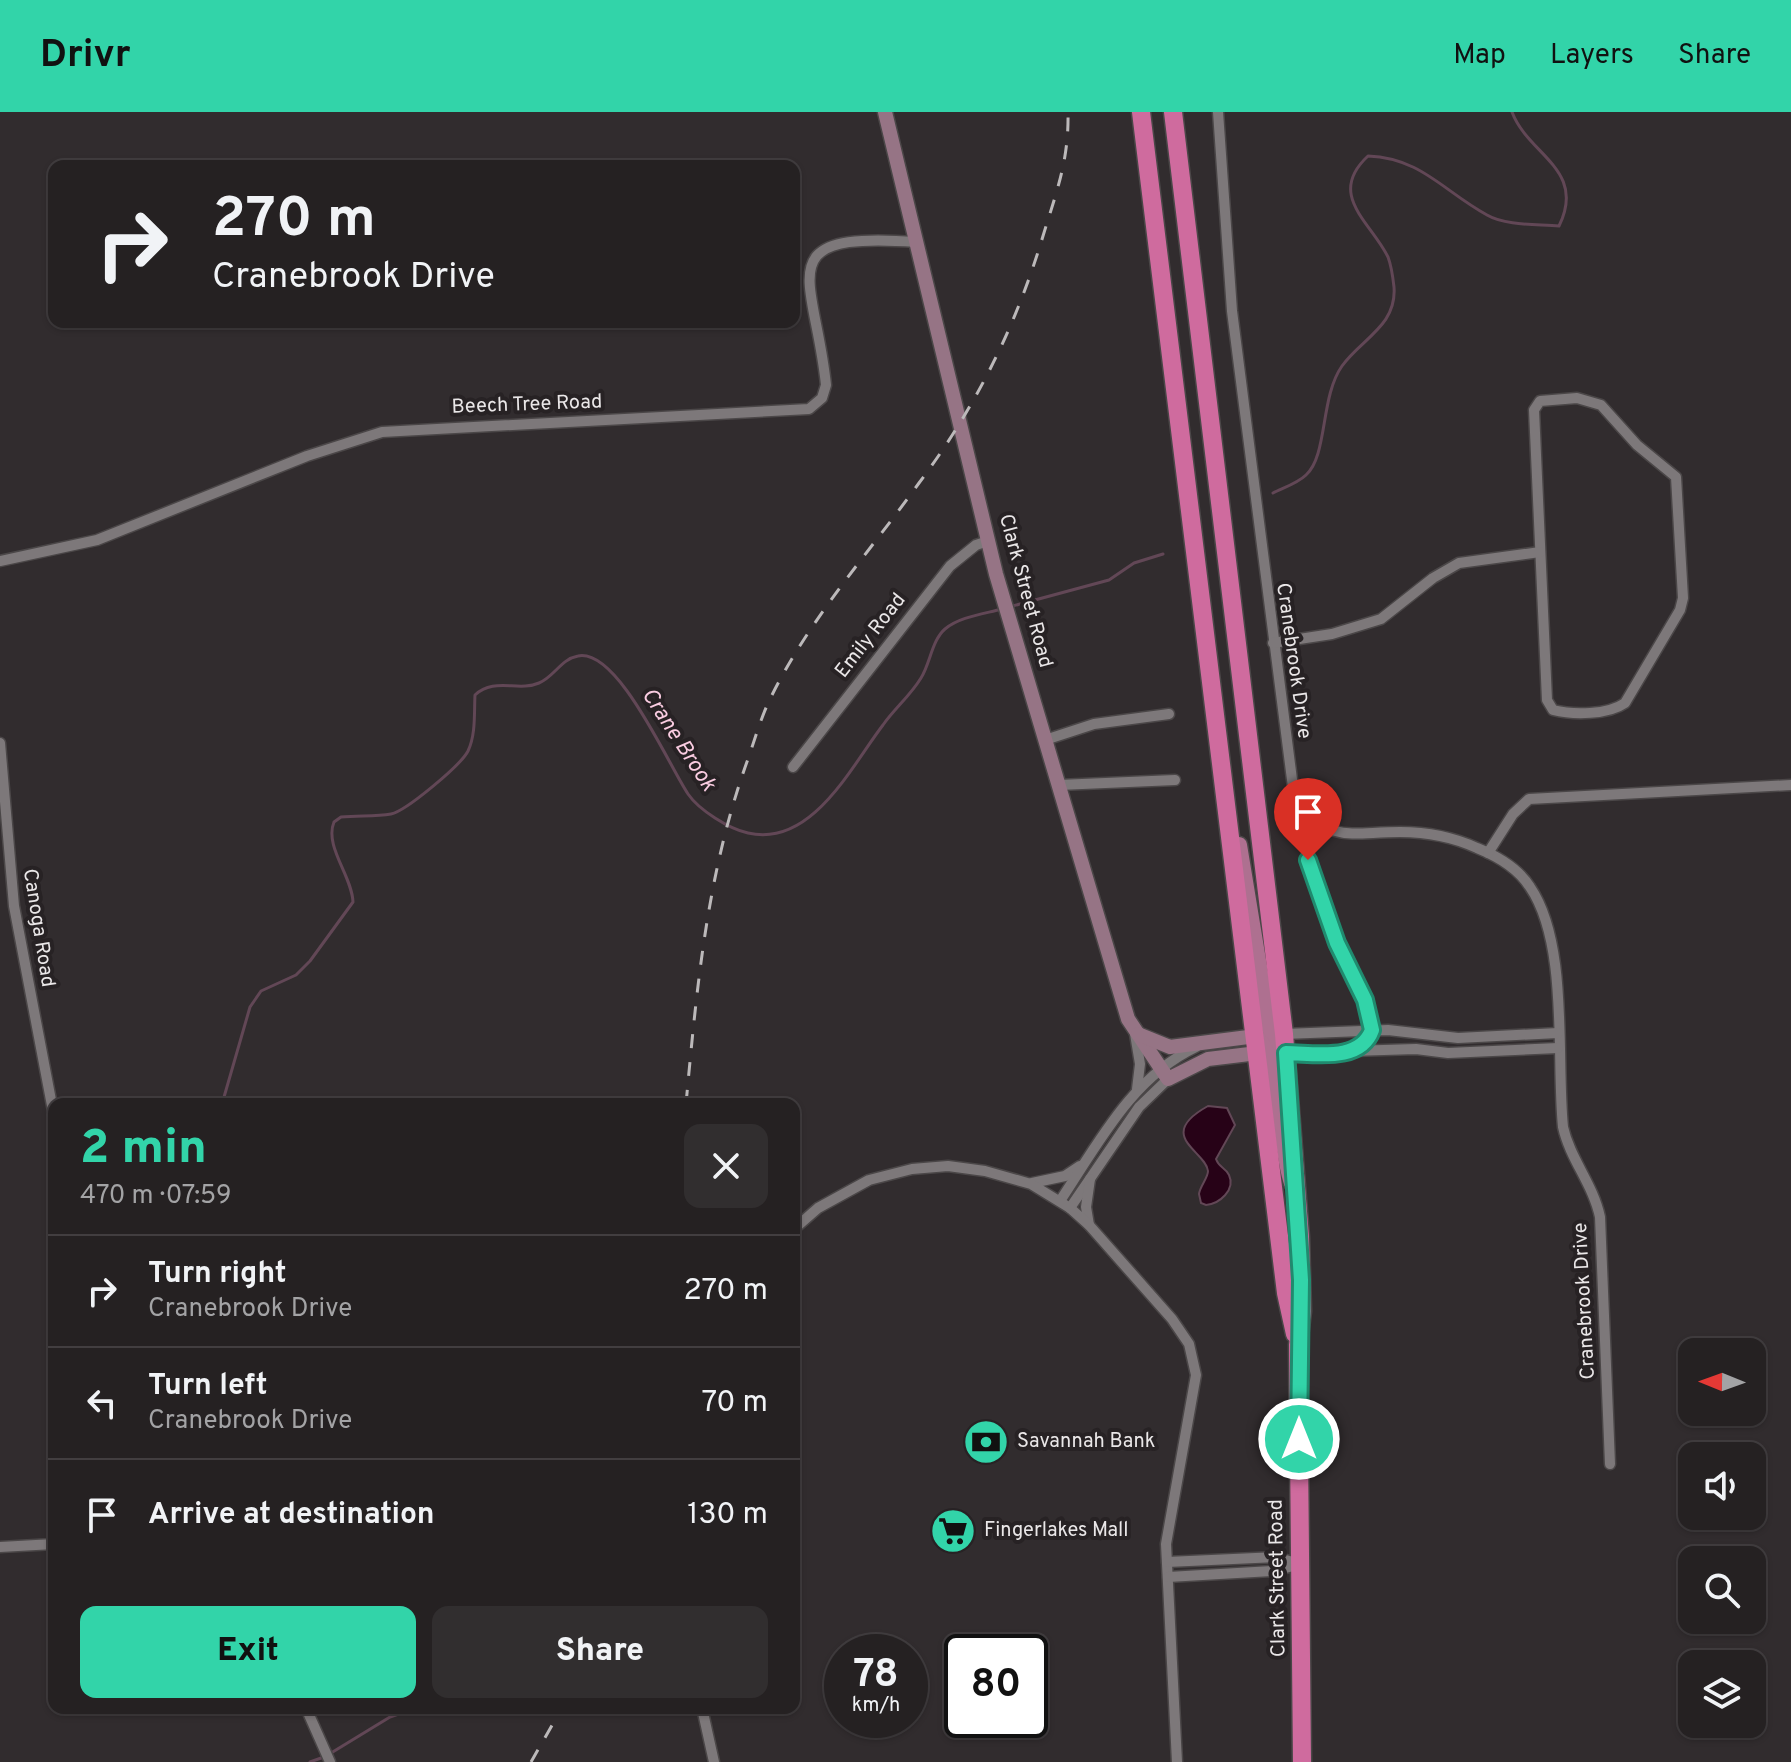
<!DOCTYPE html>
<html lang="en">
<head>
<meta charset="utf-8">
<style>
	:root { --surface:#252122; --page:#312e2f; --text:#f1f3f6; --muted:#a3a3a5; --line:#423e40; --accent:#32d4a9 }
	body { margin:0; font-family:Overpass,sans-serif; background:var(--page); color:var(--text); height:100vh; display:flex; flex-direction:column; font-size:30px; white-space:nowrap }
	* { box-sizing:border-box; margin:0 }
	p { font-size:26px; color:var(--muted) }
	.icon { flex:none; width:44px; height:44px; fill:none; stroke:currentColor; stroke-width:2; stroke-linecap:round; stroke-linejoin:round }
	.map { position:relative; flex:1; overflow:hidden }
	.drawer { position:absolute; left:48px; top:986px; width:752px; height:616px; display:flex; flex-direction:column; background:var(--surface); border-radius:16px; box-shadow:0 2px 6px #0004,0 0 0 2px var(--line) }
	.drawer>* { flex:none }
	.guide { position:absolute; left:48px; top:48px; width:752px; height:168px; border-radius:16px; box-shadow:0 2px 6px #0004,0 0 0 2px var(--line); background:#252122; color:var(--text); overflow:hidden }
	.needle { width:52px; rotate:271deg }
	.controls { position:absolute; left:1678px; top:1226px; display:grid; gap:16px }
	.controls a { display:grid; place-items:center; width:88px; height:88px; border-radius:16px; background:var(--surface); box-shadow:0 2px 6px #0004,0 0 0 2px var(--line); font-size:40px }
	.speed { position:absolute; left:824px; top:1522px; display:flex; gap:16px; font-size:40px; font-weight:700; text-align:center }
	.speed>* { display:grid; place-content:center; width:104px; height:104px; border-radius:50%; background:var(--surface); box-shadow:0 2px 6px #0004,0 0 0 2px var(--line); line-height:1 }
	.speed small { font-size:20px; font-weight:400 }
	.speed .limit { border:4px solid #111; border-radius:12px; background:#fff; color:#111 }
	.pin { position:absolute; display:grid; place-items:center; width:68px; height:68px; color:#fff; margin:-82px -34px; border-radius:50% 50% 50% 0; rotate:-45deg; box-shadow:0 0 8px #0007 }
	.pin .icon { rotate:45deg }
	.me { position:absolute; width:88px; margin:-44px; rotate:0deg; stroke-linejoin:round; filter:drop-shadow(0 0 6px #0008) }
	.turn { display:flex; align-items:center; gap:28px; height:168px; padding:0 32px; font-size:36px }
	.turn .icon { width:104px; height:104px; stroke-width:2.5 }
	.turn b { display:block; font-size:56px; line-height:68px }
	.round { display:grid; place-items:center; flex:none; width:84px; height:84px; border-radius:16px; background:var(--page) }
	.overview { display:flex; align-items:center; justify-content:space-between; height:136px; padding:0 32px }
	h1 { font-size:48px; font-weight:800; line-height:60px; color:var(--accent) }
	.primary-button { display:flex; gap:16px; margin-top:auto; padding:16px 32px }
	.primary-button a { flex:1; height:92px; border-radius:16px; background:var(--accent); color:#111; font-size:32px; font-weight:800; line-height:92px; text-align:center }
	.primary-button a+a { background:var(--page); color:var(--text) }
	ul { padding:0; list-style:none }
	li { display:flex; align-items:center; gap:24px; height:112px; padding:0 32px; border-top:2px solid var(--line) }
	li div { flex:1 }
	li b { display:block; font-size:30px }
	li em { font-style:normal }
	header { display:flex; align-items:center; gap:48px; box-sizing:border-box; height:112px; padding:0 40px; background:var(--accent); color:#111 }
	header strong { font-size:38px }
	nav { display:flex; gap:44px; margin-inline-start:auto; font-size:28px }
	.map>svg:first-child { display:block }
	.water { fill:#270217; stroke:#624756; stroke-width:2 }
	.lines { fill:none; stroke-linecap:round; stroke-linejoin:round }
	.stream { stroke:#624756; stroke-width:3 }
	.street-casing { stroke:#4b4748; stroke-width:13 }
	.secondary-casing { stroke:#4b4748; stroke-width:17 }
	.primary-casing { stroke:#4b4748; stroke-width:19 }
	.highway-casing { stroke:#4b4748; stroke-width:21 }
	.street { stroke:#7d787a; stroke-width:10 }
	.secondary { stroke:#967485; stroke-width:14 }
	.primary { stroke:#ae7090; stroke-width:16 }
	.highway { stroke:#cf6b9e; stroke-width:18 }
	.rail { stroke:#bcb9ba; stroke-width:3; stroke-dasharray:14 14; stroke-linecap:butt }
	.route-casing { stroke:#208a6e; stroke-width:20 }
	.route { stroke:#32d4a9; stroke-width:14 }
	.labels { text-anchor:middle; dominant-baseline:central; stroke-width:8; stroke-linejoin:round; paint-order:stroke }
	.street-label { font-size:20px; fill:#eae7e8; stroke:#272224 }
	.poi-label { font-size:20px; fill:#eae7e8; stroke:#272224; text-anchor:start }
	.water-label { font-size:22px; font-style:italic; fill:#facce1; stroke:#272224 }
</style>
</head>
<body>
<header>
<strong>Drivr</strong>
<nav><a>Map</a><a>Layers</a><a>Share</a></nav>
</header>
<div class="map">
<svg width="1791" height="1650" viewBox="0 0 1791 1650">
	<rect width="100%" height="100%" fill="#312c2e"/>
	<path class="water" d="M1208,994L1227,996L1235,1013L1216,1047C1219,1056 1225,1055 1229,1063C1236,1078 1219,1092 1206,1093L1201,1091L1199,1082C1200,1074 1208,1066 1208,1059C1206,1039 1154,1024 1208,994Z"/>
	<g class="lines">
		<g class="stream">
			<path d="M1273,381C1283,376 1298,371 1306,363C1328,343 1320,285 1342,254C1361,227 1397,214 1394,175C1393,166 1391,153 1388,145C1371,110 1326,83 1368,44C1421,46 1443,79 1487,103C1506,114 1537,112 1559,114C1587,57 1528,43 1512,0"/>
			<path d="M1009,495L1109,468L1134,451L1163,442"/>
			<path d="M222,992L250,895L261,879L296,863L310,849L353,790C352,764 324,734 334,710L341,705C357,703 375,705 391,702C406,699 461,653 468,639C476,622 474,601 475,583C494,565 518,580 539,571C554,565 561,547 578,544C618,536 669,654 688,682C699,698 729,717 748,721C812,736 852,653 883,613C895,596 910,584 921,566C930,552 932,528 945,517C959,505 983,502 1002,497"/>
			<path d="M331,1641L390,1605L416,1596"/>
			<path d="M310,1650L324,1645"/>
		</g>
		<g class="street-casing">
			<g id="street">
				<path d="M1218,0L1232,199L1295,691C1335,732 1349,720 1400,720C1427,720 1453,725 1477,736C1497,744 1518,756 1530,775C1569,832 1556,946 1563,1015C1570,1047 1593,1072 1600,1105L1610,1352"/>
				<path d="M1577,286L1601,293L1637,333L1676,365L1683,486L1680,498L1625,591C1608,603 1573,603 1553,598L1547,588L1534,298L1540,289Z"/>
				<path d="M0,449L97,428L307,344L382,320L809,297L822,286L826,273C815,165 766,119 916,130"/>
				<path d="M1273,531L1332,522L1381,507L1433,466L1459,451L1540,440"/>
				<path d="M1045,628L1094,612L1169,602"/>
				<path d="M0,631L14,794L54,1004"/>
				<path d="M793,655L950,454L976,433L988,429"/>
				<path d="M1059,673L1175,668"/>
				<path d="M1488,741L1513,702L1529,687L1791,673"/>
				<path d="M1308,748L1337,831L1365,888L1372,918"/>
				<path d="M1135,922L1140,952L1137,977"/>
				<path d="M1284,922L1388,918L1458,926L1558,921"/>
				<path d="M1352,939L1364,933L1372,918"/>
				<path d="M1286,941L1416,937L1448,941L1558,936"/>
				<path d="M1032,1071L1065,1064L1080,1054"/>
				<path d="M1060,1089C1098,1032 1131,966 1196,935"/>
				<path d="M1070,1096L1139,995L1168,967"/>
				<path d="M1089,1113L1086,1095L1090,1067"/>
				<path d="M794,1117L818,1096L869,1068L912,1057L948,1054L985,1059L1031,1072L1070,1096L1089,1113L1172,1207L1189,1232L1196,1263L1166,1432L1177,1650"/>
				<path d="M0,1435L54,1432"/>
				<path d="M1167,1450L1275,1445L1300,1452"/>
				<path d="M1168,1465L1274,1459L1297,1453"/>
				<path d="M306,1596L330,1650"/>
				<path d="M702,1596L714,1650"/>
			</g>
		</g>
		<g class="secondary-casing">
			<g id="secondary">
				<path d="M885,0L996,462L1128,907L1168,967L1208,947L1266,940"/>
				<path d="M1138,922L1170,935L1264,923"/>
			</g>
		</g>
		<g class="primary-casing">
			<g id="primary">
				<path d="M1239,733L1268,909L1275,932L1286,941"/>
				<path d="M1257,926C1284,953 1278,1031 1292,1071"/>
			</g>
		</g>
		<g class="highway-casing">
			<g id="highway">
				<path d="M1141,0L1286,1181L1295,1222"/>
				<path d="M1173,0L1284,922L1300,1125L1302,1199L1298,1233L1302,1650"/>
			</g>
		</g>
		<use href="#street" class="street"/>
		<use href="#secondary" class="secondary"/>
		<use href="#primary" class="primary"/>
		<use href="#highway" class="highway"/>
		<g class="rail">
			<path d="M686,992C697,874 707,760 748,647C755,627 761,605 771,585C810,506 868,442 919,371C976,295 1016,214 1043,124C1057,78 1069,48 1068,0"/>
			<path d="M531,1650L562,1596"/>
		</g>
	</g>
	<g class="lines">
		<g class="route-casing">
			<path id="route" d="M1299,1327L1301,1168L1286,941C1314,941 1360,951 1372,918L1365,888L1337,831L1308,748"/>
		</g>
		<use href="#route" class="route"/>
	</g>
	<defs>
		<g id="bank-disc" transform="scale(2.3)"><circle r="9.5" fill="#32d4a9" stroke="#272224"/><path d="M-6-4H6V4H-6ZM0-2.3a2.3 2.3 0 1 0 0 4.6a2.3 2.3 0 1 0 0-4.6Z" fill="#111"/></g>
		<g id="supermarket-disc" transform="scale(2.3)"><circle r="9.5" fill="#32d4a9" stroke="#272224"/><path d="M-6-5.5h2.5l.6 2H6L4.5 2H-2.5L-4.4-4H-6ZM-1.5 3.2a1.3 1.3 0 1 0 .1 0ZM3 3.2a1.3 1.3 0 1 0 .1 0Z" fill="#111"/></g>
	</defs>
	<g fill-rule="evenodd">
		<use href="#bank-disc" x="986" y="1330"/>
		<use href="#supermarket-disc" x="953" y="1419"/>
	</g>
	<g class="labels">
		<g class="street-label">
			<text transform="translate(527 293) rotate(-2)">Beech Tree Road</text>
			<text transform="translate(1025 479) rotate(75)">Clark Street Road</text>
			<text transform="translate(871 524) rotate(-52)">Emily Road</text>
			<text transform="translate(1293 549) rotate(82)">Cranebrook Drive</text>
			<text transform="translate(38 816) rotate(81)">Canoga Road</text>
			<text transform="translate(1585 1189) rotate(-93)">Cranebrook Drive</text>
			<text transform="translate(1278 1466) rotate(-91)">Clark Street Road</text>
		</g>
		<g class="poi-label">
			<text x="1017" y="1330">Savannah Bank</text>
			<text x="984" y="1419">Fingerlakes Mall</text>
		</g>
		<g class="water-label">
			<text transform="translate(678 628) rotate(57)">Crane Brook</text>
		</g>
	</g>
</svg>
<div class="controls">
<a><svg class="needle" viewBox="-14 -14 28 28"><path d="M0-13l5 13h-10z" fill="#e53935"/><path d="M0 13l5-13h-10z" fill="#a3a3a5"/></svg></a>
<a><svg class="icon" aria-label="sound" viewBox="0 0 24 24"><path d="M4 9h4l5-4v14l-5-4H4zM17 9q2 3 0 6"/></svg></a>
<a><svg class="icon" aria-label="search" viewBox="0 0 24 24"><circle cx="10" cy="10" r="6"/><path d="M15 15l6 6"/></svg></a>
<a><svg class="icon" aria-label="layers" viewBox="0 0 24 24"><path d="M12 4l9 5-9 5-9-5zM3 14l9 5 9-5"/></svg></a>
</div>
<div class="speed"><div>78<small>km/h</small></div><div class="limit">80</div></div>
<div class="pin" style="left:1308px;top:748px;background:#d93025"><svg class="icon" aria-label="arrive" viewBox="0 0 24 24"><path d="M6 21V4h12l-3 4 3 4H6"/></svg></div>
<svg class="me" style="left:1299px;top:1327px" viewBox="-20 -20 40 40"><circle r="17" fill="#32d4a9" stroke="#fff" stroke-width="3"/><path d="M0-11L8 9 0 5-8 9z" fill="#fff"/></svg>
<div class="guide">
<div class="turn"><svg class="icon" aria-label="right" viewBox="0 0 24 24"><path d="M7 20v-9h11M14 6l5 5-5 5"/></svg><div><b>270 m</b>Cranebrook Drive</div></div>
</div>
<section class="drawer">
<div class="overview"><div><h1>2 min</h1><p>470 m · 07:59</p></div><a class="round"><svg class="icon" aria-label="close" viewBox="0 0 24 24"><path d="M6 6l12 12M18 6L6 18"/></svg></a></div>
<ul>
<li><svg class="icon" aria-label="right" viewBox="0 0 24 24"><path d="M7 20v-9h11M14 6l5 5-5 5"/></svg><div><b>Turn right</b><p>Cranebrook Drive</p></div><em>270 m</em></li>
<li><svg class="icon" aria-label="left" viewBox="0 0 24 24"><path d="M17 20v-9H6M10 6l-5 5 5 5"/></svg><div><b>Turn left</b><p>Cranebrook Drive</p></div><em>70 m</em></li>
<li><svg class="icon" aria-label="arrive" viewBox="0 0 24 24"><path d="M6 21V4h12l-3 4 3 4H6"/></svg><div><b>Arrive at destination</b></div><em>130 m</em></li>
</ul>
<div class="primary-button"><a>Exit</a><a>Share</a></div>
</section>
</div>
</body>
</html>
